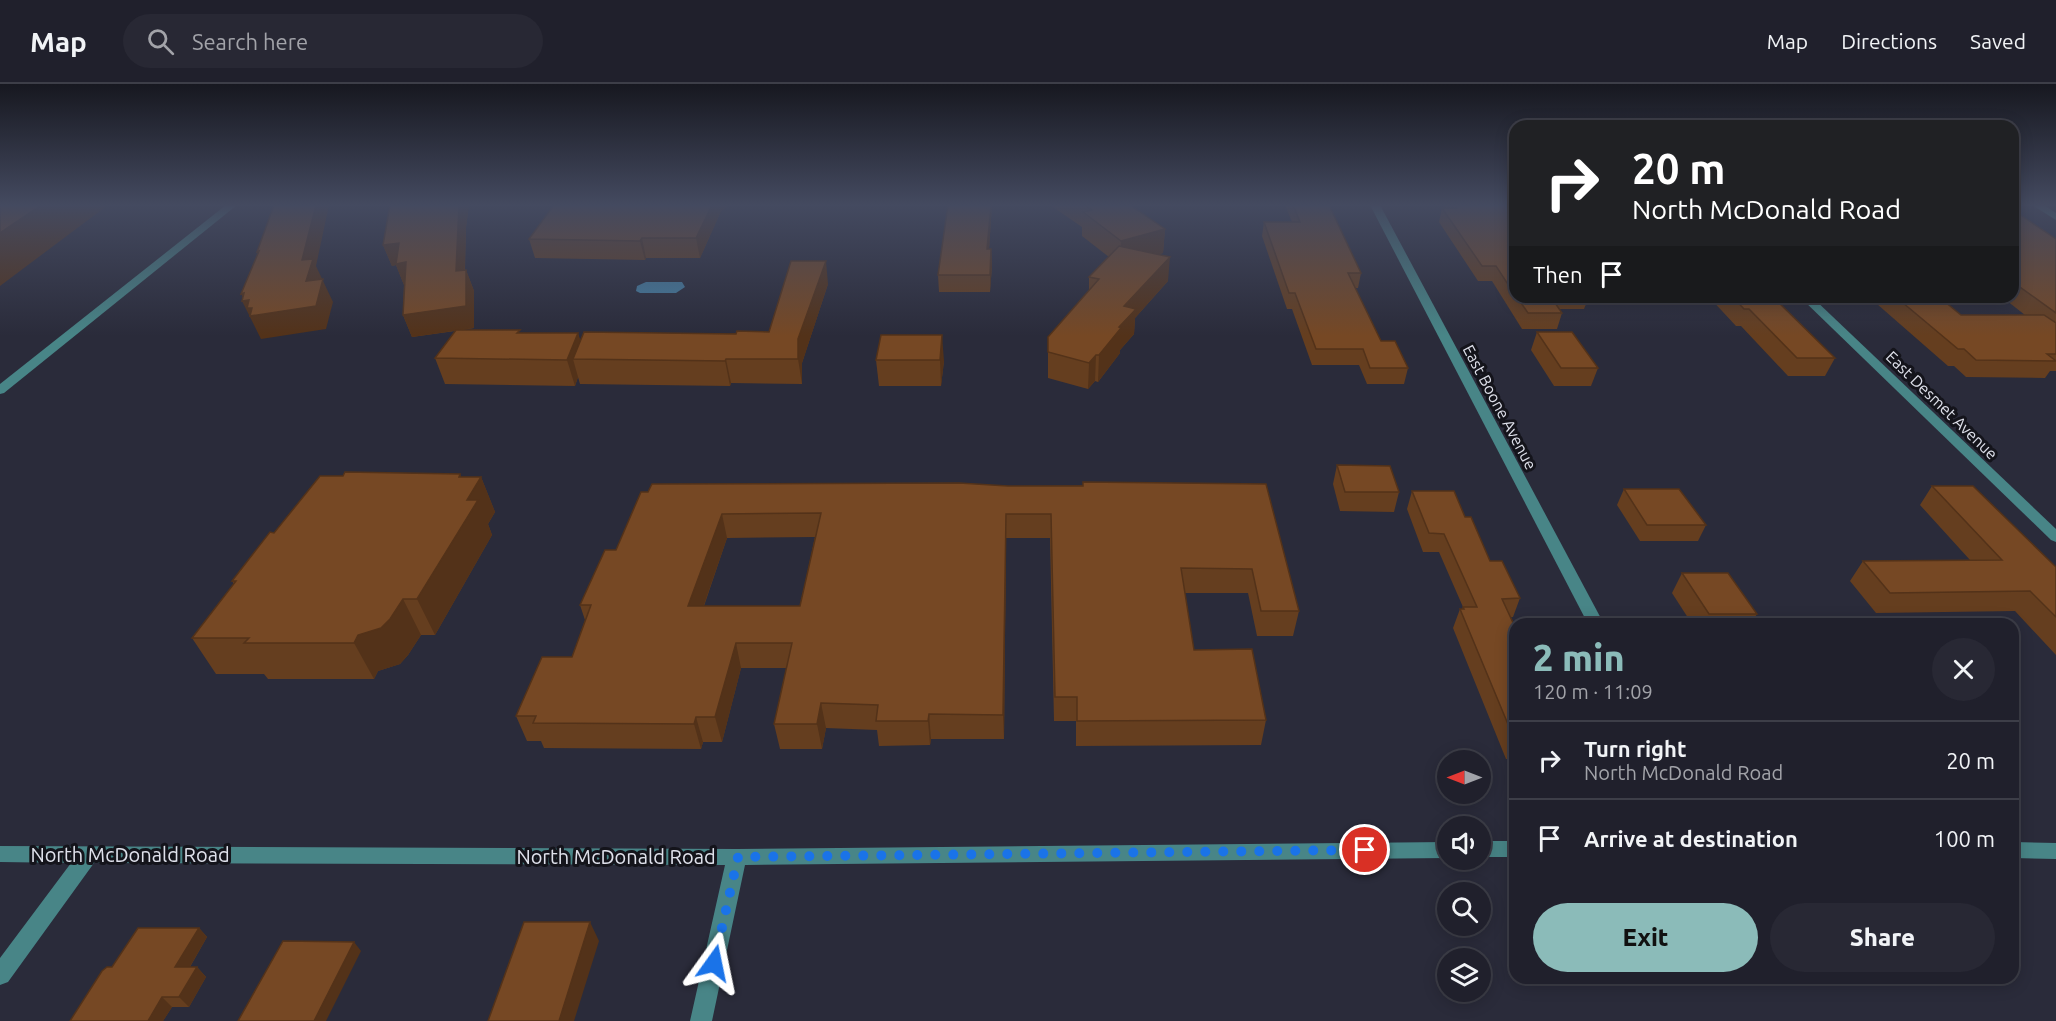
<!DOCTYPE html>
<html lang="en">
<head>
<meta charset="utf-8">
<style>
	:root { --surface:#20202c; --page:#282834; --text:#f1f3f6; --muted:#a2a3a9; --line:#3d3e48; --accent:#8bbbb9 }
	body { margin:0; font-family:Ubuntu,sans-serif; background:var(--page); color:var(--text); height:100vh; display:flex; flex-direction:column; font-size:22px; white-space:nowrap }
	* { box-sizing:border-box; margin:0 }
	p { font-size:20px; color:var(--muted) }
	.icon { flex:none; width:33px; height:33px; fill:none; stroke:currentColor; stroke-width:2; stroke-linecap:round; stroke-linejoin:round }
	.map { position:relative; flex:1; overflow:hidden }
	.side { position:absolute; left:1509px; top:534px; width:510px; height:366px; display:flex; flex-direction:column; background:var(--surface); border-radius:18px; box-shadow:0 3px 15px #0003,0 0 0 2px var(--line) }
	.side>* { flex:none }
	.hud { position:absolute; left:1509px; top:36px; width:510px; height:183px; border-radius:18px; box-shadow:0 3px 15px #0003,0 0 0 2px var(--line); background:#202124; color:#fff; overflow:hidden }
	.needle { width:39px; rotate:270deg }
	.buttons { position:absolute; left:1437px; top:666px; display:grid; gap:12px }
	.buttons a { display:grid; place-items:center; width:54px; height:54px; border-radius:50%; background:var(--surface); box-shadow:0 3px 15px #0003,0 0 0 2px var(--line); font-size:30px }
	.pin { position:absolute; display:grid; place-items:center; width:51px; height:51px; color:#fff; margin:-26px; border:3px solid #fff; border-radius:50%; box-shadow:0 2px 6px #0007 }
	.me { position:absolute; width:66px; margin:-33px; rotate:12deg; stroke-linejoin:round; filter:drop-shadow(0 0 4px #0008) }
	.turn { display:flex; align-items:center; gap:21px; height:126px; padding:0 24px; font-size:27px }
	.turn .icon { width:78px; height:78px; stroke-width:2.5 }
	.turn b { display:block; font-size:42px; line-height:51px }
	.then { display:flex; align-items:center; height:57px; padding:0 24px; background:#0003; gap:12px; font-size:22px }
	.round { display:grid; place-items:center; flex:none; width:63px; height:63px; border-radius:32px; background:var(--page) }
	.headline { display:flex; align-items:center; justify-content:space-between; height:102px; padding:0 24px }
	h1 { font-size:36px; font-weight:800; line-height:45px; color:var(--accent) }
	.button { display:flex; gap:12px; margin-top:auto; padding:12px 24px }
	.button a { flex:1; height:69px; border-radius:36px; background:var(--accent); color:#111; font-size:24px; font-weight:800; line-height:69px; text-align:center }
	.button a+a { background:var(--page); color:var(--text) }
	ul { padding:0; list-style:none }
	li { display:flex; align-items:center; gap:18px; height:78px; padding:0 24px; border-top:2px solid var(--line) }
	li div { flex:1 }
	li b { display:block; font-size:22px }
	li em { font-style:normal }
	header { display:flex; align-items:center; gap:36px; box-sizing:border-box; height:84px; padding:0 30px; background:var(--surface); border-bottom:2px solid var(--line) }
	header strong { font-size:28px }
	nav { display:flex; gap:33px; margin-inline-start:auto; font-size:21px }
	.search { width:420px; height:54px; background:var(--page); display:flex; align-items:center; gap:15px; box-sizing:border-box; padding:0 21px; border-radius:33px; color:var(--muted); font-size:22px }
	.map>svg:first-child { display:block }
	.water { fill:#457da0 }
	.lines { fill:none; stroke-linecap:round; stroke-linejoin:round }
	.minor { fill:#488587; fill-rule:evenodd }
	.wall { fill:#653e1f; fill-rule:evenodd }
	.shaded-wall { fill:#533219 }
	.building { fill:#764824; stroke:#533219; stroke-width:1.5; fill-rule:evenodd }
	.route { stroke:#1a73e8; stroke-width:10; stroke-dasharray:0 18 }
	.labels { text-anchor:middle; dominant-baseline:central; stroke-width:6; stroke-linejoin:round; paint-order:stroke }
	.street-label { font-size:16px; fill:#dfe1eb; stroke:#14141b }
	.near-street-label { font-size:20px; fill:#dfe1eb; stroke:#14141b }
</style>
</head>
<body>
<header>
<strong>Map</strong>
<div class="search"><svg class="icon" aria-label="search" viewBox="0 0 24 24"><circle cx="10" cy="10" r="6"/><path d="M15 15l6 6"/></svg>Search here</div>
<nav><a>Map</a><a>Directions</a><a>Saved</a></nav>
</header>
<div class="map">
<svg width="2056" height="937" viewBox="0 0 2056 937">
	<rect width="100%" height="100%" fill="#2a2b3a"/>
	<path class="water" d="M646,198H682L685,203L676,209H640L636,207L637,202Z"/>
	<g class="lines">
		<g class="minor">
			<path d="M226,121H237L4,309L0,310V300Z"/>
			<path d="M1370,121H1380L1604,540H1588Z"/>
			<path d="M2032,121H2044L2056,129V136Z"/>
			<path d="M1800,213H1812L2056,445V458L2051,456Z"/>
			<rect x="1480" y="757" width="35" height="16"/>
			<path d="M1448,758V774L745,781L712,937H690L725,781L94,779L8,898L0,901V874L71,779L0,778V762L737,765Z"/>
			<path d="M2013,758L2056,759V775L2013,774Z"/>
		</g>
	</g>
	<g class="wall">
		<path d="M390,121H469L466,143L465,186H466L474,207V244L462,246L521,249H578L580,257L769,248L828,200L802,279V300L731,299L730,302L580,300L578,293L575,302L445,300L435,274L455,247L412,253L403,231L404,201L396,181L392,182L383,161Z"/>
		<path d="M948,121H992L989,165H991L992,182L990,208H939L938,191Z"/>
		<path d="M1050,121H1130L1165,145L1163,169L1159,170L1168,197L1135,234L1134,250L1120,266V269L1098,298L1095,297L1088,305L1048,294V253L1089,207V193L1109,173L1082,152V143Z"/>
		<path d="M1285,121H1329L1361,189L1358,204H1355L1381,257L1408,284L1404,300H1367L1359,281H1312L1292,225H1287L1262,152L1264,138H1292Z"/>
		<path d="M1443,121H1515V213H1589L1584,225H1559L1562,229L1557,245H1522L1492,197H1478L1439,138L1442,124H1445Z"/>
		<path d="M2013,126L2056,155V287H2050L2045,294L1966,293L1954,282H1948L1869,213H1939L1961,231H2025L2002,213H2013Z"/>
		<path d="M721,127L700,174H646L645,176L535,174L529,155Z"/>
		<path d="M1709,213H1773L1835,274L1825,292H1788L1741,242H1736Z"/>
		<path d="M1537,248L1598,284L1591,302H1554L1531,266Z"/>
		<path d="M881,251L944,277L941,302H879L876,276Z"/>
		<path d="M1337,381L1399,408L1394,428L1340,427L1333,400Z"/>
		<path d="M460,390L461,393H481L495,428L488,440L492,451L435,551H421L408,571L400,580L378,587L374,595H268L264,590H216L192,554L234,500L232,497L274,449Z"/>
		<path d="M1266,400L1299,527L1293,552H1257L1248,509H1185L1194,566L1266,636L1261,661L1076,662V637H1054L1050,454H1006L1004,655H931L930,661L879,662L877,646L826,644L822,665H780L774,640L787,584H741L722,658H703L701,665L544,664L541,657H527L516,632L572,573L585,536L580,521L616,466L641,408L1008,402ZM815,453L800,522H704L727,454Z"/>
		<path d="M1932,402L2056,483V571L2015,527L1876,529L1850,497L1863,477L1970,476L1920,421Z"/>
		<path d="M1624,405L1706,441L1698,457H1640L1617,421Z"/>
		<path d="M1412,407L1465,433L1490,477L1520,514L1513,533H1511L1515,543V675H1506L1453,544L1460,525H1462L1463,523L1439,468H1423L1407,425Z"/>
		<path d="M1682,489L1757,530L1751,540H1692L1672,509Z"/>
		<path d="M199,844L207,853L190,883H197L206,893L189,923H172L163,937H70L112,883Z"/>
	</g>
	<g class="shaded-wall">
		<path d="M41,121H108L0,202V149Z"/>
		<path d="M316,121H329L316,182L333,218L326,245L261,255L242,217L245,216L241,210L306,197L302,176Z"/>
		<path d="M459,121H469L466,143L464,208L456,187Z"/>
		<path d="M712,121H730L721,127L700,174L696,154Z"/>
		<path d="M991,121H992L988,182L987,165Z"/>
		<path d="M1165,145L1163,169L1120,181L1121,157Z"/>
		<path d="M642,154L646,174L645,176L640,157Z"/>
		<path d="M399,159L407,180L404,201L396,181L392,182L383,161Z"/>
		<path d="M991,165L992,182L990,208V191Z"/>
		<path d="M1170,173L1168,197L1135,234L1134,250L1120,266V269L1098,298L1099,271L1119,243L1124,222Z"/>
		<path d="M826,177L828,200L802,279V300L798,275V255Z"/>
		<path d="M466,186L474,207V244L412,253L403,231Z"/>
		<path d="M578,249L586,275H573L578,293L575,302L567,276Z"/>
		<path d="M942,251L944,277L941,302L940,276Z"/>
		<path d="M1096,271L1095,297L1088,305L1089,279Z"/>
		<path d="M726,275L731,299L730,302L725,277Z"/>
		<path d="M460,390L469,413L481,393L495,428L488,440L492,451L435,551L417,515Z"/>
		<path d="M722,430L727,454L695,547L688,522Z"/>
		<path d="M1006,430V454L1004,655L1003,631Z"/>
		<path d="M403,515L421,551L408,571L400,580L378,587L374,595L354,559L358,551Z"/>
		<path d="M736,559L741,584L722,658L715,633Z"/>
		<path d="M821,619L826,644L822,665L817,640Z"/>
		<path d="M929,630L931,655L930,661L928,637Z"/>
		<path d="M696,633L703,658L701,665L694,640Z"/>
		<path d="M590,838L599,857L574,937H559Z"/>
		<path d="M199,844L207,853L184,893L175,883Z"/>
		<path d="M354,858L361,867L326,937H314Z"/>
		<path d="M197,883L206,893L189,923L179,913Z"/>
		<path d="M162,913L172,923L163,937H148Z"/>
	</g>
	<g class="building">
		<path d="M0,121H41L0,149Z"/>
		<path d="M274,121H316L302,176L313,175L306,197L323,195L316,222L250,232L252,224H247L249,216L242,217L244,209L241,210L259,167L257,168Z"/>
		<path d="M390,121H459L456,187L466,186V222L403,231L406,178L396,180L399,159L383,161Z"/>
		<path d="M554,121H712L696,154H642L640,157L529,155Z"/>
		<path d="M948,121H991L987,165H991L990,191H938Z"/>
		<path d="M1085,121H1130L1165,145L1121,157L1083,128L1092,126Z"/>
		<path d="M1293,121H1329L1361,189H1348L1381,257H1395L1408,284H1370L1363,265H1316L1295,209H1289L1264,138H1300Z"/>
		<path d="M1456,121H1515V211L1496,182H1482L1442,124H1457Z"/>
		<path d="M2013,126L2056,155V229L2013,198Z"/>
		<path d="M1119,162L1170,173L1124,222L1136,225L1119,243L1121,244L1099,271H1096L1089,279L1048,268V253L1099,195L1089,193Z"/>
		<path d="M791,177H826L798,255V275H726L725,277L573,275L584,248L736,250L737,247L769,248Z"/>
		<path d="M1517,213H1551L1562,229H1528Z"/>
		<path d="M1733,213H1773L1835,274H1797L1749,225H1744Z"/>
		<path d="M1896,213H1939L1961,231H2044L2056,239V270H2047L2056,277L1976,276L1964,265H1958Z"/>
		<path d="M456,246H520L517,249H578L567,276L435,274Z"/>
		<path d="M1537,248H1572L1598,284H1561Z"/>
		<path d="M881,251H942L940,276H876Z"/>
		<path d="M1337,381L1390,382L1399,408H1345Z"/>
		<path d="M345,388L460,390L459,393H481L467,416H478L417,515H403L390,535L381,544L358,551L354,559H244L249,554H192L236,497H232L270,448L274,449L320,392H343Z"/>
		<path d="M1083,398L1266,400L1299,527H1261L1252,485L1181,484L1194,566L1252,565L1266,636L1077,637V613H1055L1051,430H1006L1003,631L929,630L928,637H876L878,621L821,619L817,640H774L792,559H736L715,633H696L694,640L533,639L536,632H516L542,573H572L591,521H580L605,466H616L641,408H648L652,400L959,399L1008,402H1083ZM821,429L800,522H688L722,430Z"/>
		<path d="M1932,402H1973L2056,483V533L2030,507L1890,509L1863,477L2002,476Z"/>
		<path d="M1624,405H1679L1706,441H1647Z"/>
		<path d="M1412,407H1454L1465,433H1471L1490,477H1502L1520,514L1502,515L1515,543V657L1460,525H1464L1463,523H1477L1444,450L1429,449Z"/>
		<path d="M1682,489H1728L1757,530H1709Z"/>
		<path d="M524,838H590L559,937H488Z"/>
		<path d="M138,844H199L175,883H197L179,913H162L148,937H70L102,887L107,883H112Z"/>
		<path d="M283,857L354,858L314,937H238Z"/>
	</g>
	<linearGradient id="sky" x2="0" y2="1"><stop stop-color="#171820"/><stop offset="0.48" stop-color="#444a60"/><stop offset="1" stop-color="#444a60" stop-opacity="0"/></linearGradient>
	<rect width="2056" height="252" fill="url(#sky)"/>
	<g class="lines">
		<path class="route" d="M714,879L738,773L1365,766"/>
	</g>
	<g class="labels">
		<g class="street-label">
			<text transform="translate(1942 321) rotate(44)">East Desmet Avenue</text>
			<text transform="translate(1500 323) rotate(62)">East Boone Avenue</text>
		</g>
		<g class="near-street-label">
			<text x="130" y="770">North McDonald Road</text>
			<text x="616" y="772">North McDonald Road</text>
		</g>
	</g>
</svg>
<div class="buttons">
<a><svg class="needle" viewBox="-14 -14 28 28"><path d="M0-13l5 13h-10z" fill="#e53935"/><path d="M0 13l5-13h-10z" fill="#a2a3a9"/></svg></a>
<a><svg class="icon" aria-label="sound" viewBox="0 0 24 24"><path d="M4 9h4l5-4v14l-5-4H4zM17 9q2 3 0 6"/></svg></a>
<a><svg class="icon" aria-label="search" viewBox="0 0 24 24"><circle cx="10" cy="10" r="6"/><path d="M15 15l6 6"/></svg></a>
<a><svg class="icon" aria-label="layers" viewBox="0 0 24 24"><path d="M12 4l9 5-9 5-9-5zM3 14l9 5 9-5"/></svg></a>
</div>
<div class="pin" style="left:1365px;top:766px;background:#d93025"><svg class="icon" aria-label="arrive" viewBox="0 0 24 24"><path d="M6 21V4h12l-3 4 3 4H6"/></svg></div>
<svg class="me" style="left:714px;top:879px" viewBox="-20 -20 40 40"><path d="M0-17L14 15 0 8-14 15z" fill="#1a73e8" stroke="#fff" stroke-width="4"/></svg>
<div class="hud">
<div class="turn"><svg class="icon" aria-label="right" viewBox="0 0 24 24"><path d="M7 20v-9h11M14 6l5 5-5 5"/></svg><div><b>20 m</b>North McDonald Road</div></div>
<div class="then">Then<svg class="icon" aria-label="arrive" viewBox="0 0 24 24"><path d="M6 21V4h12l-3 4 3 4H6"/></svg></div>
</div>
<section class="side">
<div class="headline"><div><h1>2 min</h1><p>120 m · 11:09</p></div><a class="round"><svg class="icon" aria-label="close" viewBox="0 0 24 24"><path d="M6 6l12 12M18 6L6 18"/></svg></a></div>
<ul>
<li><svg class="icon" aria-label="right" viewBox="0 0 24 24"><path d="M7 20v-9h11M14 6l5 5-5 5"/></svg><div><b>Turn right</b><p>North McDonald Road</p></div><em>20 m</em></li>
<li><svg class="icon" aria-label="arrive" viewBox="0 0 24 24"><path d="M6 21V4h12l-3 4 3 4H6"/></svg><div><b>Arrive at destination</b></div><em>100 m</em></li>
</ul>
<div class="button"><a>Exit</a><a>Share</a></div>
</section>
</div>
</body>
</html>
